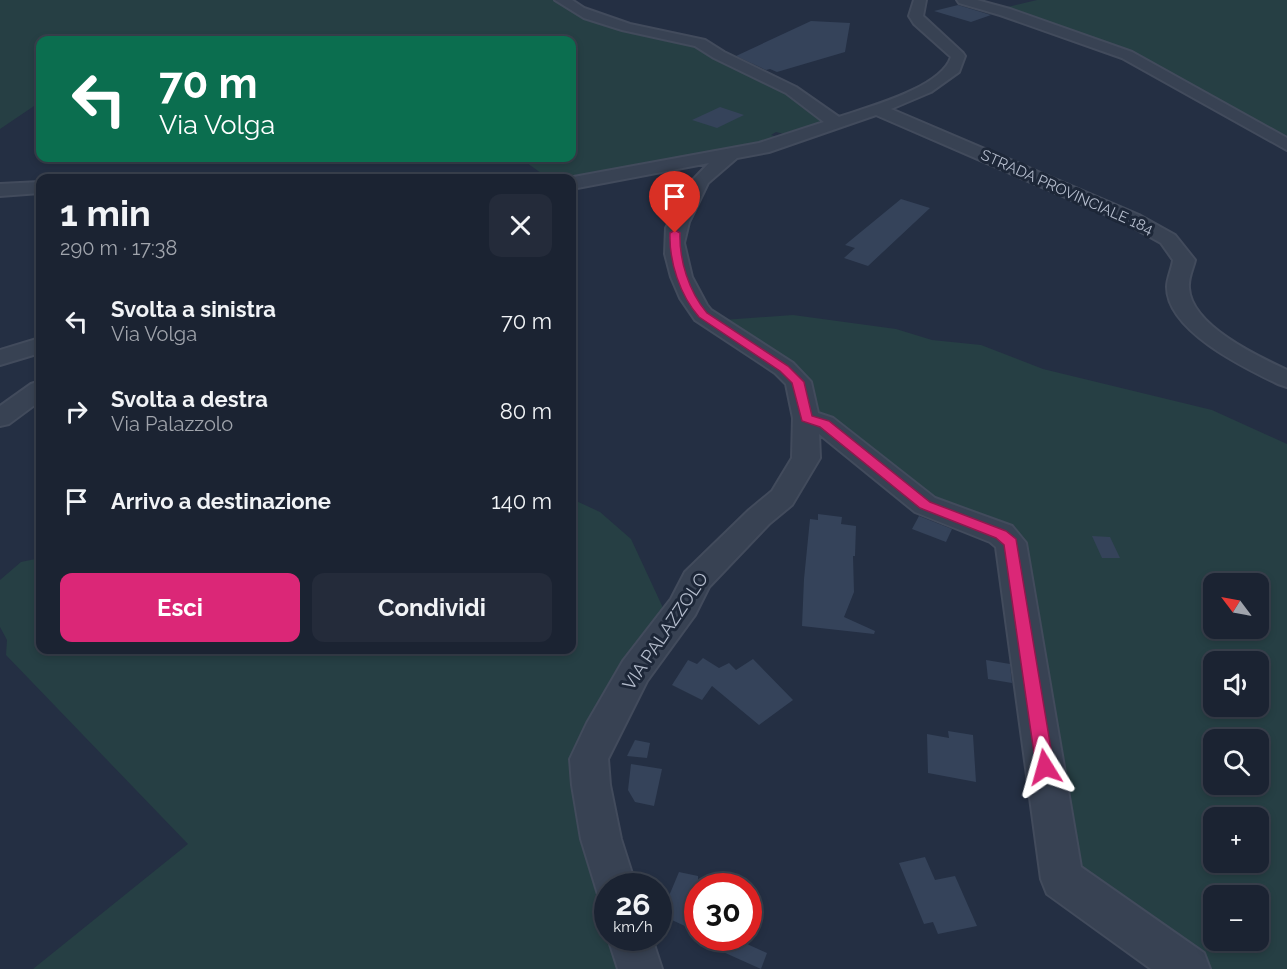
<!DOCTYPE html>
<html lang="it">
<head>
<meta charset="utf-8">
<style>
	:root { --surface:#1b2332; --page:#242b3a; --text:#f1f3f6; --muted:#a0a4ac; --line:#39404d; --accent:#db2777 }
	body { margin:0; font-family:Raleway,sans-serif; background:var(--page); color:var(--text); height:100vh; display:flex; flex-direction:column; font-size:22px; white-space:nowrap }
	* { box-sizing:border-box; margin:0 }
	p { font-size:20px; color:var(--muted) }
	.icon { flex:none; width:33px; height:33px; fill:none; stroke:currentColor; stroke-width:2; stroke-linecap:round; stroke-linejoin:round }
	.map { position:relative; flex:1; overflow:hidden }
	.sheet { position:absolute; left:36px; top:174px; width:540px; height:480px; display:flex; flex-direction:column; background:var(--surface); border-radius:12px; box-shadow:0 3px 9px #0003,0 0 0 2px var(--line) }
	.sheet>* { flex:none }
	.guide { position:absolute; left:36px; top:36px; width:540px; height:126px; border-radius:12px; box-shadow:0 3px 9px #0003,0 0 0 2px var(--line); background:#0b6e4f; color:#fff; overflow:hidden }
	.needle { width:39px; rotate:302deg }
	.buttons { position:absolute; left:1203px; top:573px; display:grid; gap:12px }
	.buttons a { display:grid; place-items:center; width:66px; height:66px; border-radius:12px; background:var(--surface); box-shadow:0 3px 9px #0003,0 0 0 2px var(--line); font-size:30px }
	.speed { position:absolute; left:594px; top:873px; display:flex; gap:12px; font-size:30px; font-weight:700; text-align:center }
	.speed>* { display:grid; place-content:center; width:78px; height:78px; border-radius:50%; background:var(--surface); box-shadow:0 3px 9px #0003,0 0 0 2px var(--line); line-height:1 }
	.speed small { font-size:15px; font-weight:400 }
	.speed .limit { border:9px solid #d22; background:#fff; color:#111 }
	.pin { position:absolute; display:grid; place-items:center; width:51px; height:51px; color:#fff; margin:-62px -26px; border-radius:50% 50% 50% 0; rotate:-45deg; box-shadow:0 0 6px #0007 }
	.pin .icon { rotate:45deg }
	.me { position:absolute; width:66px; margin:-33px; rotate:352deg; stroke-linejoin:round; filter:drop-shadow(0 0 4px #0008) }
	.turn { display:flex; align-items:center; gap:21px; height:126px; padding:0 24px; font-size:27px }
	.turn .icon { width:78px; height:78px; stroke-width:2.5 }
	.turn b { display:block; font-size:42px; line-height:51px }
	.round { display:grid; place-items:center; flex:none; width:63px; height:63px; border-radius:12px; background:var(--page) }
	.headline { display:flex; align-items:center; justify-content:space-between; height:102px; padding:0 24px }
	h1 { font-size:36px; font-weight:700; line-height:45px }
	.action { display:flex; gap:12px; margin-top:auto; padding:12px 24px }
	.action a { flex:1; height:69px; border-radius:12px; background:var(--accent); color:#fff; font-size:24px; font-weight:700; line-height:69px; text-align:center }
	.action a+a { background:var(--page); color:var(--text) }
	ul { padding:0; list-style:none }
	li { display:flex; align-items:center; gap:18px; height:90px; padding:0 24px }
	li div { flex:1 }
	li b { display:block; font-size:22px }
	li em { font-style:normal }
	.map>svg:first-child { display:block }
	.green { fill:#263f44; fill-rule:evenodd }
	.building { fill:#35435a }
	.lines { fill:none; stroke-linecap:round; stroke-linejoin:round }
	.minor-casing { stroke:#424b5c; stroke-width:4 }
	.minor { fill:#384253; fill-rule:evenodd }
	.route { fill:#db2777; stroke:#8e194d; stroke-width:1.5 }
	.labels { text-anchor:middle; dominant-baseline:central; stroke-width:6; stroke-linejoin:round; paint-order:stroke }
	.far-street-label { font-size:15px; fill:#b5bdcd; stroke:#1d2738 }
	.street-label { font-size:18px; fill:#b5bdcd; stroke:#1d2738 }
</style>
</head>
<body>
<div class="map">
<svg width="1287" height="969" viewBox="0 0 1287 969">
	<rect width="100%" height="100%" fill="#242f43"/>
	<g class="green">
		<path d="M0,0H554L606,23L602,25L610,24L698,45L783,90L827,121L788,135L776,132L771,135L780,138L746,148L740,146L730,148L732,150L565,178H548L520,158H572V40H40V102L0,129Z"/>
		<path d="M1037,0H1287V142L1132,55L999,9Z"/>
		<path d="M793,315L896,329L932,340L981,345L1043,369L1212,410L1287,444V969H1208L1077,875L1024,544L930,500L813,411L723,320ZM1214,584H1258V628H1214ZM1214,662H1258V706H1214ZM1214,740H1258V784H1214ZM1214,818H1258V862H1214ZM1214,896H1258V940H1214Z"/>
		<path d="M572,499L600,512L631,539L664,610L626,659L585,828L607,908L608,938H616L625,969H33L188,844L6,655L7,640L0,627V580L21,562L40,558V650H572Z"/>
	</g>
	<g class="building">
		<path d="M958,5L991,15L971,22L934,11Z"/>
		<path d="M811,21L850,23L845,52L777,72L770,69L766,70L736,56Z"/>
		<path d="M720,107L744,115L717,128L692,120Z"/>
		<path d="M901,199L930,208L868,266L844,258L855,248L845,245Z"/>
		<path d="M818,514L842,517L841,524L856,526L855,556H853L854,592L844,617L875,631L874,634L802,626L804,579L810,519L818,520Z"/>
		<path d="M919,516L952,529L946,542L912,529Z"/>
		<path d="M1092,536L1110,537L1120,558H1102Z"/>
		<path d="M703,658L719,668L729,663L736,670L753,659L793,700L759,725L712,686L702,700L672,685L688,660L697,664Z"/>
		<path d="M986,660L1010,664L1012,683L988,679Z"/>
		<path d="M948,731L973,735L976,782L928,773L927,734L949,738Z"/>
		<path d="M635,740L650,743L647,758L627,756Z"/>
		<path d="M631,764L662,769L654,806L635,802L628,790Z"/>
		<path d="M925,857L935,880L955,876L977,926L938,934L933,922L924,924L899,863Z"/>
		<path d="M679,872L698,876V932L661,915Z"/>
		<path d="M692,938H734L767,953L761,969Z"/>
	</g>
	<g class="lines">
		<g class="minor-casing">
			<g id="minor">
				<path d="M555,0H572L584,8L630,24L705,40L724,52L796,87L839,117C868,107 941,88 951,57L914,24L909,16L914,0H926L923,16L963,53L965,56L959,72L931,92L891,109L1139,215L1175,235L1195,260C1193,269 1188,278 1189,288C1191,325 1257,356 1287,370V387L1278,384C1245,368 1167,331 1167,287C1167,278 1172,269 1173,260L1161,243L1125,223L876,115L769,152L737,158L708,183L689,222L684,243L692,277L707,305L711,310L793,363L811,382L818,413L833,418L935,498L1012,526L1026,543L1081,867L1204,953L1210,969H1151L1047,894L1041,879L996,547L990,542L915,512L819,434L820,458L792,505L769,524L709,587L695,615L647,681L608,759L610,785L621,839L636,886H608V904L600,901L581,839L572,785L570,759L587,723L623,661L671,599L685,572L749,510L772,491L792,458L793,418L786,384L775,373L695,320L680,298L671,277L665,254L666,228L690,183L709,163L572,189V178H568L759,143L824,122L786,93L714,58L695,46L622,30L584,18Z"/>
				<path d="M957,0H977L1010,9L1132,52L1287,138V150L1122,58L1000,15L959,3Z"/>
				<path d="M40,182V193L0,196V184Z"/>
				<path d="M40,338V353L0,365V350Z"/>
				<path d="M40,381V401L9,424L0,426V406L31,384Z"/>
				<path d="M608,938H652L662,969H618Z"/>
			</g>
		</g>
		<use href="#minor" class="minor"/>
	</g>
	<path class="route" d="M675,230L680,233C679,260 689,292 707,313L788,366L804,382L812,416L829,421L930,502L1006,531L1016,539L1054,767L1051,773L1045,775L1039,773L1036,767L1004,545L996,538L920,508L820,427L802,421L792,383L780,371L699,317C680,295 669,262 670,233Z"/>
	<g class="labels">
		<g class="far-street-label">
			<text transform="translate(1067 192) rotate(24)">STRADA PROVINCIALE 184</text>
		</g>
		<g class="street-label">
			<text transform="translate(665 631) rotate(-56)">VIA PALAZZOLO</text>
		</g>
	</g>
</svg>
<div class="buttons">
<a><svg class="needle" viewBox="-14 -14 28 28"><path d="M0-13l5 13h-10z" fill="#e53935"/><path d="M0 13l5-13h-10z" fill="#a0a4ac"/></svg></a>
<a><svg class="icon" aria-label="sound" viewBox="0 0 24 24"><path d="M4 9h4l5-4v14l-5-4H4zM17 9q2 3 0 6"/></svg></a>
<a><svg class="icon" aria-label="search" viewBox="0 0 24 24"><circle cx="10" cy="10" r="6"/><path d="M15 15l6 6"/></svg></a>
<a>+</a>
<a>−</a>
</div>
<div class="speed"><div>26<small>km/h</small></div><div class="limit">30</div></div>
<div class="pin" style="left:675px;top:233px;background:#d93025"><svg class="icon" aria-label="arrive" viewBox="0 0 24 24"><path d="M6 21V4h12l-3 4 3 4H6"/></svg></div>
<svg class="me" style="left:1045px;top:767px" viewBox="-20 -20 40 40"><path d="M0-17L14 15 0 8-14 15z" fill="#db2777" stroke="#fff" stroke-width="4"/></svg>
<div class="guide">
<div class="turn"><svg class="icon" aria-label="left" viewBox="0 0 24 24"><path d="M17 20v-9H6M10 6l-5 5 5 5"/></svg><div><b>70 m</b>Via Volga</div></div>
</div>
<section class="sheet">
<div class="headline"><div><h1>1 min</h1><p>290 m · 17:38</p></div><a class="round"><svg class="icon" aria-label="close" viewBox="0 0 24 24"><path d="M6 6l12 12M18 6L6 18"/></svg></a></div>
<ul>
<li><svg class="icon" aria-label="left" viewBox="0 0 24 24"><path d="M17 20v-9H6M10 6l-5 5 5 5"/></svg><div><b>Svolta a sinistra</b><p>Via Volga</p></div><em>70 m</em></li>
<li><svg class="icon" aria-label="right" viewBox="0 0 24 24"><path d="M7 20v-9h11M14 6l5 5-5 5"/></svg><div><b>Svolta a destra</b><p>Via Palazzolo</p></div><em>80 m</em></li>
<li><svg class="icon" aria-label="arrive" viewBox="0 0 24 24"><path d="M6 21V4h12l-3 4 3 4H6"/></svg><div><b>Arrivo a destinazione</b></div><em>140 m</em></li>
</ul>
<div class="action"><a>Esci</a><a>Condividi</a></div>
</section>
</div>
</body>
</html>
